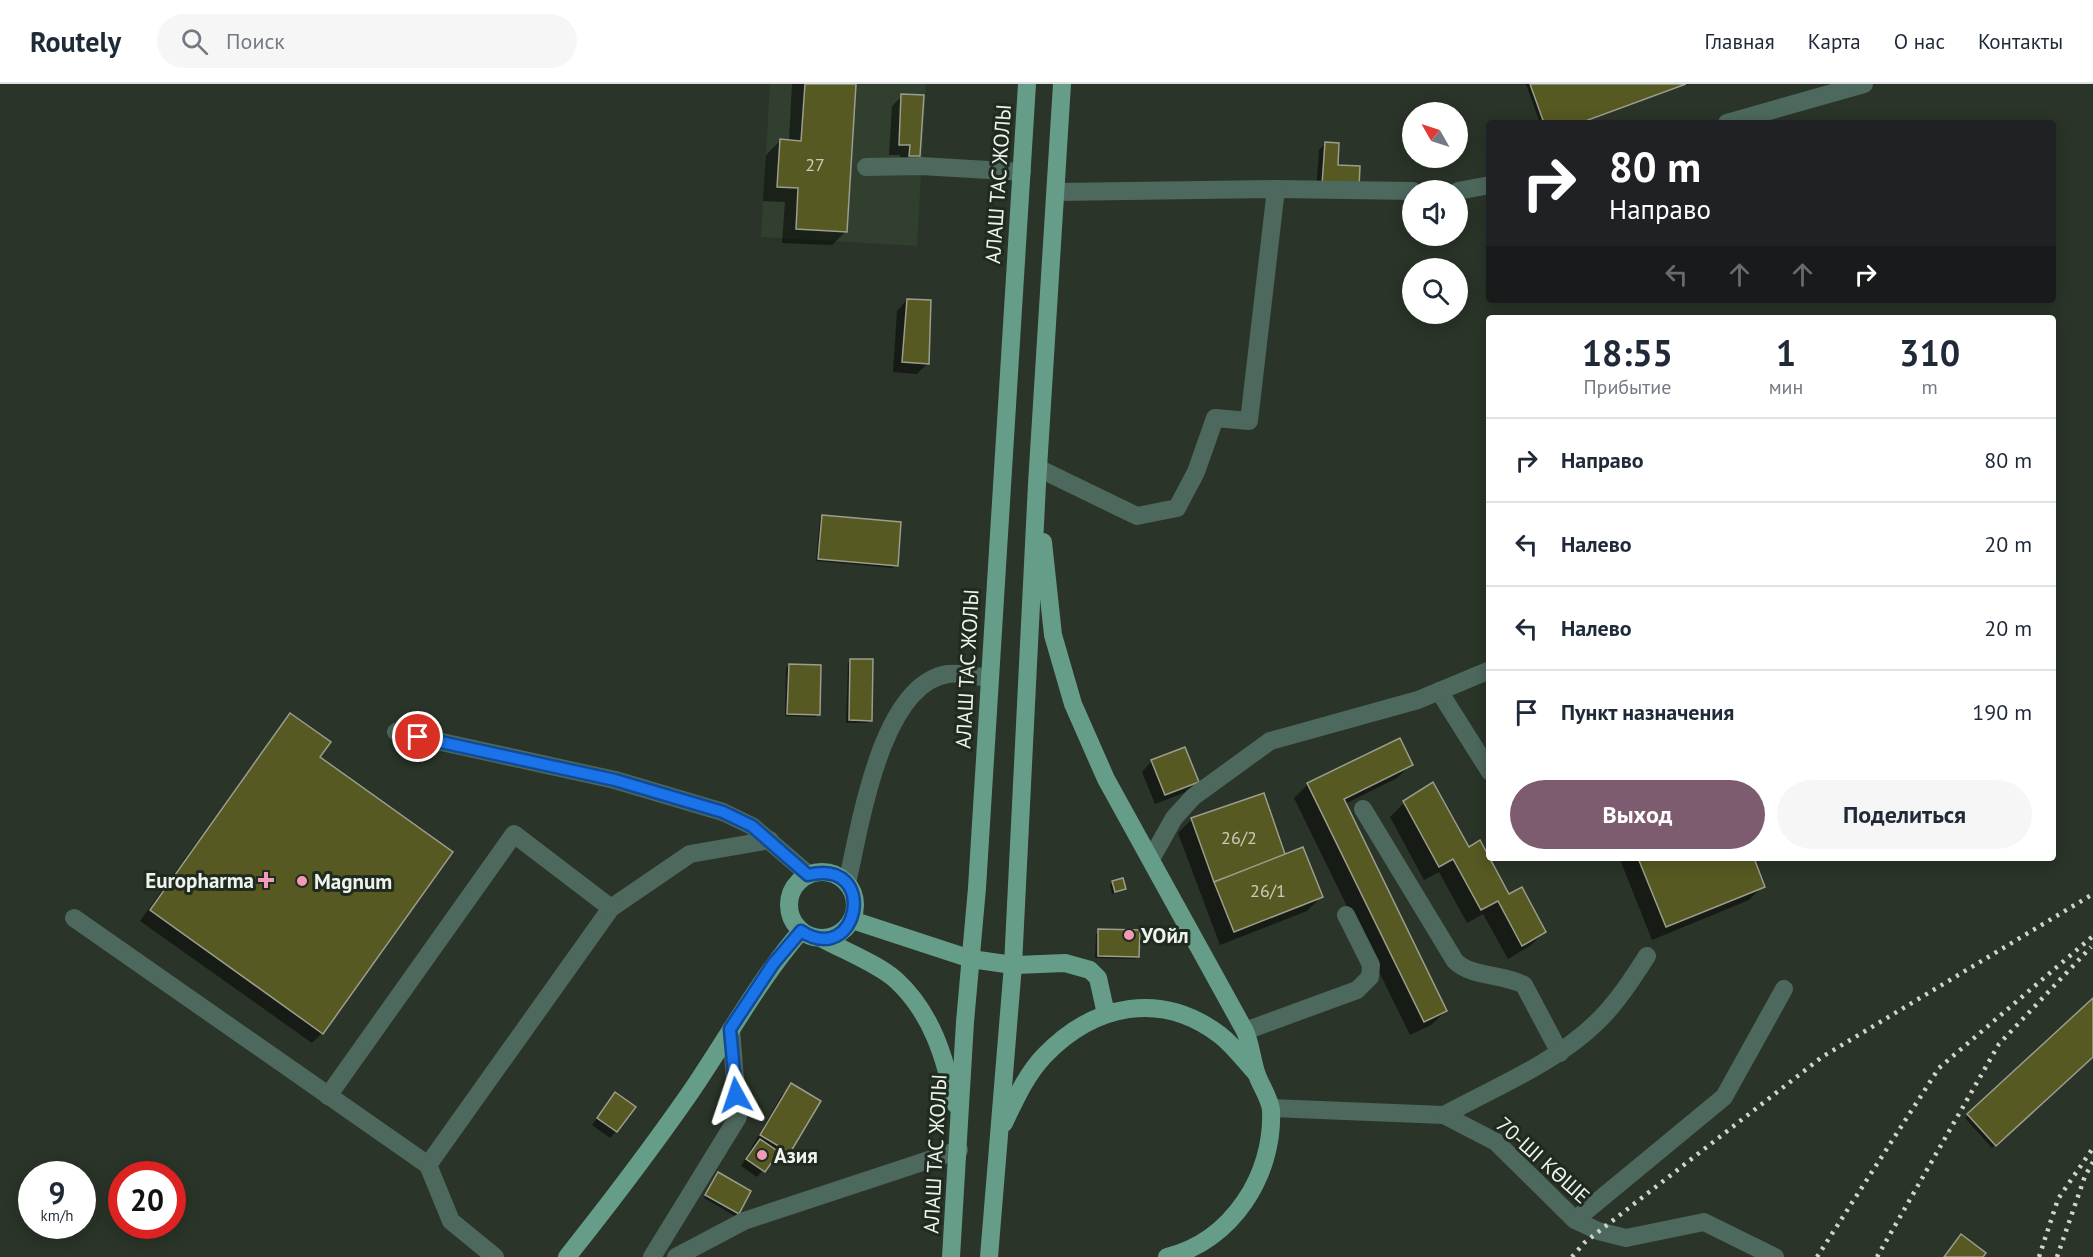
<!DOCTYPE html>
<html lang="ru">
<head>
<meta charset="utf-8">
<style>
	:root { --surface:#fff; --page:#f6f6f7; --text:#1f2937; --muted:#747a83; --line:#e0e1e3; --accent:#7d5c70 }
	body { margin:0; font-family:"PT Sans",sans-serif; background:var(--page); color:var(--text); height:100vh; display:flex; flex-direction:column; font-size:22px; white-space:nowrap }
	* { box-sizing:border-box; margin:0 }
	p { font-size:20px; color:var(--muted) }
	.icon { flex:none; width:33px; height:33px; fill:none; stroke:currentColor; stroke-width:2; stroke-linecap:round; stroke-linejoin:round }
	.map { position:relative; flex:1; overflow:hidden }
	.details { position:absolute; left:1486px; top:231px; width:570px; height:546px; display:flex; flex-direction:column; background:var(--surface); border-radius:6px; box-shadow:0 3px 15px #0003 }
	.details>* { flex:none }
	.hud { position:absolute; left:1486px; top:36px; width:570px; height:183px; border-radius:6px; box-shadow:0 3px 15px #0003; background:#202124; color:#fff; overflow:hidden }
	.needle { width:39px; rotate:309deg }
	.controls { position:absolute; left:1402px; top:18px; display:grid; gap:12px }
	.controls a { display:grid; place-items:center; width:66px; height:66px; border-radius:50%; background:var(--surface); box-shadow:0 3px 15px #0003; font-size:30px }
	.speed { position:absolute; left:18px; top:1077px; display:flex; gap:12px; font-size:30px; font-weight:700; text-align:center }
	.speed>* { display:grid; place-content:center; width:78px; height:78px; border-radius:50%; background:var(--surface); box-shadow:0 3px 15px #0003; line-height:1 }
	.speed small { font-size:15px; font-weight:400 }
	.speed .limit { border:9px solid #d22; background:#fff; color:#111 }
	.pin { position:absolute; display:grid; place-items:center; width:51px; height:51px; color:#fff; margin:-26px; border:3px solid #fff; border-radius:50%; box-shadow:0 2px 6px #0007 }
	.me { position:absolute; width:66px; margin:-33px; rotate:355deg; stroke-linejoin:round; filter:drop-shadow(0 0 4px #0008) }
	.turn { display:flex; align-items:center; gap:21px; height:126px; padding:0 24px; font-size:27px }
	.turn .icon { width:78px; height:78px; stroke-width:2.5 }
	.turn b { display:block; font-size:42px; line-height:51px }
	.lanes { display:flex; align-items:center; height:57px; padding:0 24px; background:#0003; justify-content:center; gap:30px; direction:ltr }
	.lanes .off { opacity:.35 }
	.eta { display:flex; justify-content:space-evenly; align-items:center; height:102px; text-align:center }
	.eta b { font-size:36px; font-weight:700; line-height:42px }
	.primary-button { display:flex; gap:12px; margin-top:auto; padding:12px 24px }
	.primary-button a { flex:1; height:69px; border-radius:36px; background:var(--accent); color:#fff; font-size:24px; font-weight:700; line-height:69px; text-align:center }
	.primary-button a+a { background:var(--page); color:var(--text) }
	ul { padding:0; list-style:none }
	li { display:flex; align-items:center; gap:18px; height:84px; padding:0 24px; border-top:2px solid var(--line) }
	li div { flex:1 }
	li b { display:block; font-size:22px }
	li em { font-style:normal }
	header { display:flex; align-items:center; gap:36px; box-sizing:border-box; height:84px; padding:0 30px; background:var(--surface); border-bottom:2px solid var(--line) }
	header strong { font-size:28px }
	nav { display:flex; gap:33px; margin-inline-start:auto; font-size:21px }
	.search { width:420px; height:54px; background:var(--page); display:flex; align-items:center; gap:15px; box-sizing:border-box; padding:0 21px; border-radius:33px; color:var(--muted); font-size:22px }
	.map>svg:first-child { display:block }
	.built { fill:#313f2f }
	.shadow { fill:#0007 }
	.building { fill:#565921; stroke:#9b9d8d; stroke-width:1.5 }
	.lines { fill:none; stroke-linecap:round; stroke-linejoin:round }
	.minor { stroke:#4d685d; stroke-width:18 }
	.major { stroke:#669d89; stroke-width:18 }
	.rail { stroke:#ced5cd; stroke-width:4.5; stroke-dasharray:3 6; stroke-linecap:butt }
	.route-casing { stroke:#114b97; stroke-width:15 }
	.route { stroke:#1a73e8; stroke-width:10 }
	.poi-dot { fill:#f09ab6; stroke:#202a1f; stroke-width:2 }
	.labels { text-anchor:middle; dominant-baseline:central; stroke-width:6; stroke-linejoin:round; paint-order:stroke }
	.number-label { font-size:18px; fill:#c8cdba }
	.street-label { font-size:21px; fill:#eef4ed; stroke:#202a1f }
	.poi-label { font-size:21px; font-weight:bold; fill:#eef4ed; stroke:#202a1f; text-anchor:start }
</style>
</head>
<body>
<header>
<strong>Routely</strong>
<div class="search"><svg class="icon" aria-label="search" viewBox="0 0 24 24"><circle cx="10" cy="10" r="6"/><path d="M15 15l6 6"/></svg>Поиск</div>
<nav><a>Главная</a><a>Карта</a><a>О нас</a><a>Контакты</a></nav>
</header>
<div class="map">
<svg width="2093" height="1173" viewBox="0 0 2093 1173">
	<rect width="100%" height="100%" fill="#2a3428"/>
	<path class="built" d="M770,0H926L917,162L761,153Z"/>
	<g class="shadow">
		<path d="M792,0H855L846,147L832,161L782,159L785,118L763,117L766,71L780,57H789Z"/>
		<path d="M1526,0H1688L1582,39H1540Z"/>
		<path d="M902,12L919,72L909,82H899L900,71H889L892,22Z"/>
		<path d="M1325,60L1336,82L1316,108L1319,66Z"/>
		<path d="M907,216L927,280L917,290L893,288L897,227Z"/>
		<path d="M823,432L896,481L893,484L816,477L820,435Z"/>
		<path d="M851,576L870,636L867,639H846L848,579Z"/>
		<path d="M789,581L818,630L815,633L785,632L786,584Z"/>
		<path d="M290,631L322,949L312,959L140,837L280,642Z"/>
		<path d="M1152,677L1197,697L1186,708L1155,720L1142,688Z"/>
		<path d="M1411,680L1397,694L1345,720L1446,927L1431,941L1410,951L1294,714L1308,700Z"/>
		<path d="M1404,719L1468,765L1508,812L1544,848L1530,862L1508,875L1483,830L1467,839L1439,788L1424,796L1390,733Z"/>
		<path d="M1192,735L1284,772L1321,813L1307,827L1220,861L1178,749Z"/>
		<path d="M1625,774H1752L1763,802L1749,816L1652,856L1621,778Z"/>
		<path d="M1113,798L1124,805L1112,810L1110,801Z"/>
		<path d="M1099,847L1138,872L1135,875L1095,874L1096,850Z"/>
		<path d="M2093,916V971L1992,1064L1965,1034Z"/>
		<path d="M791,1001L819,1018L788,1068L778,1079L772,1075L757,1093L741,1082L781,1012Z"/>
		<path d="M609,1017L616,1047L610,1054L592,1041Z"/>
		<path d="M715,1093L737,1129L735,1132L704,1114Z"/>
	</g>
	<g class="building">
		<path d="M805,0H856L847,148L796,145L798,104L777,103L780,55L801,57Z"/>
		<path d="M1530,0H1686L1580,39H1544Z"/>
		<path d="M901,10L924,11L920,72H909L910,61H899Z"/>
		<path d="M1325,58L1339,59L1338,81L1360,82L1359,104L1322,101Z"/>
		<path d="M907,215L931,216L929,280L902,278Z"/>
		<path d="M822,431L901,438L898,482L818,475Z"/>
		<path d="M850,575H873L872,637L849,636Z"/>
		<path d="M789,580L821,581L820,631L787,630Z"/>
		<path d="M290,629L331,658L320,673L453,768L323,950L150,826Z"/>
		<path d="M1400,654L1413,681L1344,715L1447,927L1424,938L1307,699Z"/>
		<path d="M1185,663L1199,698L1165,711L1151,676Z"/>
		<path d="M1433,698L1469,763L1480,756L1509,810L1522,803L1546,848L1522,862L1498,817L1481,826L1453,775L1439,783L1403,717Z"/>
		<path d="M1264,709L1286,773L1214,798L1191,734Z"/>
		<path d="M1303,763L1323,813L1234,848L1214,798Z"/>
		<path d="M1638,774H1754L1765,803L1666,843Z"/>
		<path d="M1123,794L1126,805L1115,808L1112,797Z"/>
		<path d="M1098,845L1140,846L1139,873L1098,872Z"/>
		<path d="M2093,914V973L1996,1062L1967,1030Z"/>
		<path d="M791,999L821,1017L790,1069L760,1051Z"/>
		<path d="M615,1008L636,1023L617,1048L597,1034Z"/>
		<path d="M760,1055L779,1068L765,1088L746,1075Z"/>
		<path d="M718,1088L751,1107L739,1130L705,1111Z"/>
		<path d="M1961,1150L1986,1169L1983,1173H1944Z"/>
	</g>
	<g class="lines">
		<g class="minor">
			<path d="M1727,39L1864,0"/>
			<path d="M866,83L921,82L1022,88"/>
			<path d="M1276,105L1413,107"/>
			<path d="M1458,107L1490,101"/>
			<path d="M1038,384L1137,432L1177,424L1196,388L1215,334L1249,337L1276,105L1056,108"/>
			<path d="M1439,607L1490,688"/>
			<path d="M396,648L615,696L723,728L752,742L809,791"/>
			<path d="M1363,725L1455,877C1472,894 1503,889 1524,901L1560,969"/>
			<path d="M1151,775L1174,734L1193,713L1270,657L1418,616L1490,586"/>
			<path d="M847,799C860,745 880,600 948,590C960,588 976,593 989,594"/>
			<path d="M74,834L428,1081L611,824L690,770L770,756"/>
			<path d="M1245,947L1357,906L1370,893L1371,881L1346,831"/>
			<path d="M328,1012L514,750L611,824"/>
			<path d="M1271,1024L1444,1031L1496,1058L1575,1136L1598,1147L1626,1154L1704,1138L1775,1173"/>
			<path d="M1444,1031C1496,1003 1555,979 1597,938C1617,919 1632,895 1647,872"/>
			<path d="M428,1081L451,1137L495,1173"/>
			<path d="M1575,1136L1724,1013L1784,905"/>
			<path d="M652,1173L738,1033L731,945"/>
			<path d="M676,1173L744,1137L959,1066"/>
		</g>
		<g class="major">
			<path d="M1043,458L1053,551L1073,620L1106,695L1245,947C1251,961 1252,977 1257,991C1261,1002 1270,1015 1271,1026C1274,1091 1232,1157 1167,1173"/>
			<circle cx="822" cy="821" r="33"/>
			<path d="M852,836L971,875L1013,881L1065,879L1090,886L1098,894L1106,930"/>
			<path d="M823,855C845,867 878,880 896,896C932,929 945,974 955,1020"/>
			<path d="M1004,1039C1015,1016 1026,991 1044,972C1094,920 1161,906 1220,951C1233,961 1244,976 1255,988"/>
			<path d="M567,1173C610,1119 651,1065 690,1009C727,955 758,897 801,847"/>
			<path d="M951,1173L965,938L977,804L1027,0"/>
			<path d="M989,1173L1013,881L1037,400L1062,0"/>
		</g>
		<g class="rail">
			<path d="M1572,1173L1584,1159L1822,973L2093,810"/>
			<path d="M1817,1173L1939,984L2093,852"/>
			<path d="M1877,1173L1999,960L2091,863"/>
			<path d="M2039,1173L2058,1115L2093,1064"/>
			<path d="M2057,1173L2085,1092L2093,1078"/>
		</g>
	</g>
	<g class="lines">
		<g class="route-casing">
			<path id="route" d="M418,653L615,696L723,728L752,742L808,791C880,773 859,885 801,847L773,880L730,945L736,1011"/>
		</g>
		<use href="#route" class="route"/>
	</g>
	<g class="poi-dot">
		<path d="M263 787h6v6h6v6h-6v6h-6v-6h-6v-6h6z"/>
		<circle cx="302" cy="797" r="6"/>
		<circle cx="1129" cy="851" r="6"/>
		<circle cx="762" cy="1071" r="6"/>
	</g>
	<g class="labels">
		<g class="number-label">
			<text x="815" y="80">27</text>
			<text x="1239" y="753">26/2</text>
			<text x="1268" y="806">26/1</text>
		</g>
		<g class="street-label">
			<text transform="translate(998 100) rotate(-86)">АЛАШ ТАС ЖОЛЫ</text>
			<text transform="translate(967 585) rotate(-87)">АЛАШ ТАС ЖОЛЫ</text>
			<text transform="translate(935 1070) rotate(-87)">АЛАШ ТАС ЖОЛЫ</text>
			<text transform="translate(1543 1076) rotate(42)">70-ШІ КӨШЕ</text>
		</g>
		<g class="poi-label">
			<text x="254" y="796" text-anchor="end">Europharma</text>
			<text x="314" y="797">Magnum</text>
			<text x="1141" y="851">УОйл</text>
			<text x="774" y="1071">Азия</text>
		</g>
	</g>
</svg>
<div class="controls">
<a><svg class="needle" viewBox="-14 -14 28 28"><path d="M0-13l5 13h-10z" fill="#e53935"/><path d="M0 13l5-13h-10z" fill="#747a83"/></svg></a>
<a><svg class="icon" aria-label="sound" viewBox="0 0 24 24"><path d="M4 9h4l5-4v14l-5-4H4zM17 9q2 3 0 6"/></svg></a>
<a><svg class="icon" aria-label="search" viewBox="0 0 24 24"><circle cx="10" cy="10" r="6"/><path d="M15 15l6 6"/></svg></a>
</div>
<div class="speed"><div>9<small>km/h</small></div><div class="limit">20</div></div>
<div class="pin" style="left:418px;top:653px;background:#d93025"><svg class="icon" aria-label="arrive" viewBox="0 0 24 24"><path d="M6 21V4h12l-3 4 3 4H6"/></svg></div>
<svg class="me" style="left:736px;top:1011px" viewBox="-20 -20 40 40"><path d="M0-17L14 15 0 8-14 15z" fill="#1a73e8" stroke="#fff" stroke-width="4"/></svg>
<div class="hud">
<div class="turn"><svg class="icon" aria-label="right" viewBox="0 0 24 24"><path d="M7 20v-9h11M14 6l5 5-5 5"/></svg><div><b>80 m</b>Направо</div></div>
<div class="lanes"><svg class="icon off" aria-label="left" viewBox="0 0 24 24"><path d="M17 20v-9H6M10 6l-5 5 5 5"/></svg><svg class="icon off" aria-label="ahead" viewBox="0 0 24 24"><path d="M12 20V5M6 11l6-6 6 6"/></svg><svg class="icon off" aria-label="ahead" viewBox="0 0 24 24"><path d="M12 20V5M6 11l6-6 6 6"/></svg><svg class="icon" aria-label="right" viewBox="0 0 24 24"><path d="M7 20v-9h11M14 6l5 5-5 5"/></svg></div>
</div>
<section class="details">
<div class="eta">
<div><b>18:55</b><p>Прибытие</p></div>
<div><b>1</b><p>мин</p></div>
<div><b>310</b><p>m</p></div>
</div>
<ul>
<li><svg class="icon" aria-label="right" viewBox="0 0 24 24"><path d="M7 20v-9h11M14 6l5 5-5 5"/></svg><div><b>Направо</b></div><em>80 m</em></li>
<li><svg class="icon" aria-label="left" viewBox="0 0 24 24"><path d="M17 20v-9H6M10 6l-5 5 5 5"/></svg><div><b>Налево</b></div><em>20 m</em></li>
<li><svg class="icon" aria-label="left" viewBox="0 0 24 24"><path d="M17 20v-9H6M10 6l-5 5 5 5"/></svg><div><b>Налево</b></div><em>20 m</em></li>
<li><svg class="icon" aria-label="arrive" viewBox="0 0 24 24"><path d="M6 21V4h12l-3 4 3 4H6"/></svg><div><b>Пункт назначения</b></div><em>190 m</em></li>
</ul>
<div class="primary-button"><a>Выход</a><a>Поделиться</a></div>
</section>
</div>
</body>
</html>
